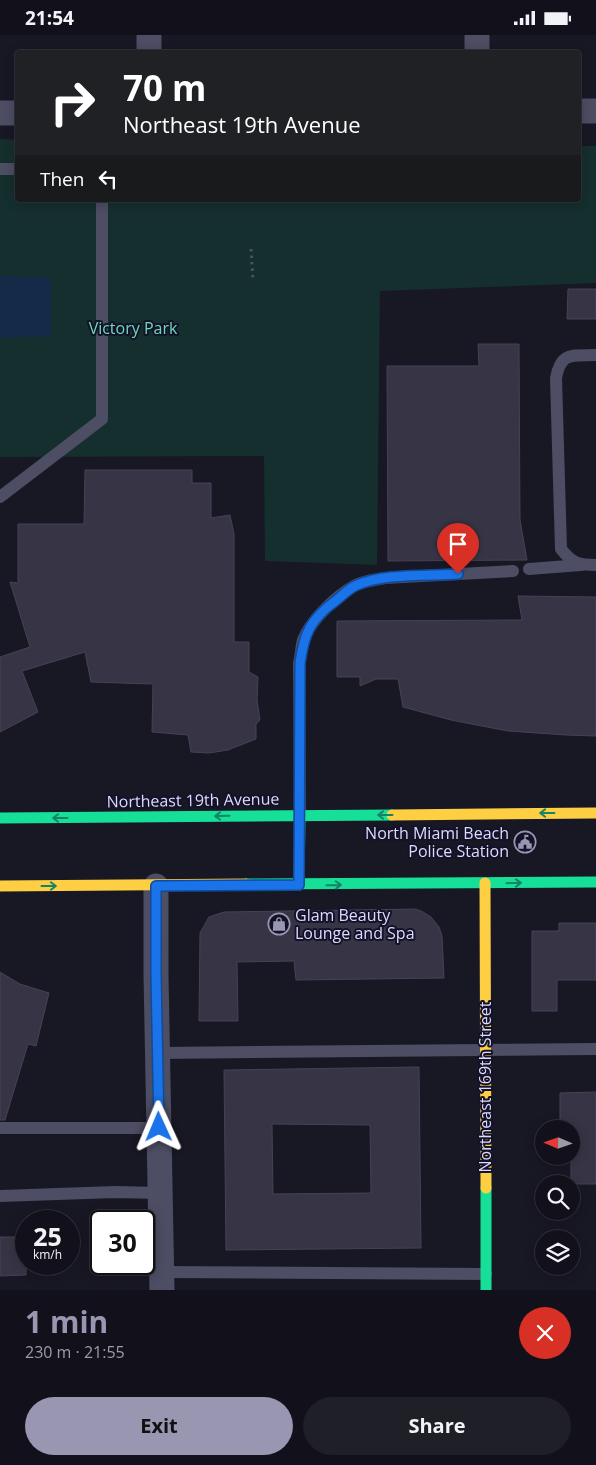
<!DOCTYPE html>
<html lang="en">
<head>
<meta charset="utf-8">
<style>
	:root { --surface:#12111b; --page:#1f1f28; --text:#f1f3f6; --muted:#9c9da3; --line:#31313a; --accent:#9896b1 }
	body { margin:0; font-family:"Open Sans",sans-serif; background:var(--page); color:var(--text); height:100vh; display:flex; flex-direction:column; font-size:19px; white-space:nowrap }
	* { box-sizing:border-box; margin:0 }
	p { font-size:16px; color:var(--muted) }
	.icon { flex:none; width:28px; height:28px; fill:none; stroke:currentColor; stroke-width:2; stroke-linecap:round; stroke-linejoin:round }
	.map { position:relative; height:1255px; overflow:hidden }
	.drawer { display:flex; flex-direction:column; background:var(--surface); flex:1 }
	.drawer>* { flex:none }
	.hud { position:absolute; left:15px; top:15px; width:566px; height:152px; border-radius:5px; box-shadow:0 2px 12px #0003,0 0 0 1px var(--line); background:#202124; color:#fff; overflow:hidden }
	.needle { width:32px; rotate:272deg }
	.controls { position:absolute; left:535px; top:1085px; display:grid; gap:10px }
	.controls a { display:grid; place-items:center; width:45px; height:45px; border-radius:50%; background:var(--surface); box-shadow:0 2px 12px #0003,0 0 0 1px var(--line); font-size:25px }
	.speed { position:absolute; left:15px; top:1175px; display:flex; gap:10px; font-size:25px; font-weight:700; text-align:center }
	.speed>* { display:grid; place-content:center; width:65px; height:65px; border-radius:50%; background:var(--surface); box-shadow:0 2px 12px #0003,0 0 0 1px var(--line); line-height:1 }
	.speed small { font-size:12px; font-weight:400 }
	.speed .limit { border:2px solid #111; border-radius:8px; background:#fff; color:#111 }
	.pin { position:absolute; display:grid; place-items:center; width:42px; height:42px; color:#fff; margin:-51px -21px; border-radius:50% 50% 50% 0; rotate:-45deg; box-shadow:0 0 5px #0007 }
	.pin .icon { rotate:45deg }
	.me { position:absolute; width:55px; margin:-28px; rotate:359deg; stroke-linejoin:round; filter:drop-shadow(0 0 4px #0008) }
	.turn { display:flex; align-items:center; gap:18px; height:105px; padding:0 25px; font-size:22px }
	.turn .icon { width:65px; height:65px; stroke-width:2.5 }
	.turn b { display:block; font-size:35px; line-height:42px }
	.then { display:flex; align-items:center; height:48px; padding:0 25px; background:#0003; gap:10px; font-size:19px }
	.round { display:grid; place-items:center; flex:none; width:52px; height:52px; border-radius:26px; background:var(--page) }
	.headline { display:flex; align-items:center; justify-content:space-between; height:85px; padding:0 25px }
	h1 { font-size:30px; font-weight:700; line-height:38px; color:var(--accent) }
	.button { display:flex; gap:10px; margin-top:auto; padding:10px 25px }
	.button a { flex:1; height:58px; border-radius:30px; background:var(--accent); color:#111; font-size:20px; font-weight:700; line-height:58px; text-align:center }
	.button a+a { background:var(--page); color:var(--text) }
	.status { display:flex; justify-content:space-between; align-items:center; height:35px; padding:0 25px; background:var(--surface); direction:ltr }
	.status svg { height:14px; fill:currentColor }
	.map>svg:first-child { display:block }
	.green { fill:#152f2e }
	.water { fill:#132a49 }
	.building { fill:#373545; stroke:#454256; fill-rule:evenodd }
	.lines { fill:none; stroke-linecap:round; stroke-linejoin:round }
	.path { stroke:#465360; stroke-width:3; stroke-dasharray:2.5 4; stroke-linecap:butt }
	.lane { stroke:#4d4d63; stroke-width:12 }
	.street { stroke:#4d4d63; stroke-width:25 }
	.fast { stroke:#16e098; stroke-width:11 }
	.slow { stroke:#ffcf43; stroke-width:11 }
	.oneway { stroke:#158366 }
	.route-casing { stroke:#114b97; stroke-width:12 }
	.route { stroke:#1a73e8; stroke-width:9 }
	.labels { text-anchor:middle; dominant-baseline:central; stroke-width:4; stroke-linejoin:round; paint-order:stroke }
	.park-label { font-size:16px; fill:#6adbb8; stroke:#141229 }
	.street-label { font-size:16px; fill:#dddbfd; stroke:#141229 }
	.poi-label { font-size:16px; fill:#dddbfd; stroke:#141229; text-anchor:end }
</style>
</head>
<body>
<div class="status"><b>21:54</b><svg viewBox="0 0 49 12"><path d="M0 12V9h3v3zM5 12V6h3v6zM10 12V3h3v9zM15 12V0h3v12zM26 1h20v11H26zM47 4h2v5h-2z"/></svg></div>
<div class="map">
<svg width="596" height="1255" viewBox="0 0 596 1255">
	<rect width="100%" height="100%" fill="#181724"/>
	<path class="green" d="M0,104L17,105L18,165H579V111H596V248L380,256L377,530L265,526L264,421L0,422Z"/>
	<path class="water" d="M0,241L50,242L51,301L0,303Z"/>
	<g class="building">
		<path d="M568,254H596V284H567Z"/>
		<path d="M478,309H519L520,485L527,525L388,526L387,331H479Z"/>
		<path d="M85,435H192V448H211V483L230,480L234,499V607H249V637L258,642L257,665L260,685L256,689V704L228,715L209,718L191,717L188,700L152,697L153,649L91,647L85,617L22,636L38,677L0,697V622L30,612L10,547L18,548V489H84Z"/>
		<path d="M518,561L596,562V701L566,700L508,696L451,685L403,672L398,644H376L360,651V642H337V586L522,585Z"/>
		<path d="M416,874L423,877L431,882L439,892L442,901L444,943L296,945L294,926L237,927L238,986H199L200,898L209,882L224,877Z"/>
		<path d="M559,888H596V945H557V976H532V896H559Z"/>
		<path d="M0,937L20,949L49,958L36,1011L28,1009L5,1085H0Z"/>
		<path d="M419,1032L421,1213L226,1215L224,1035ZM272,1089L370,1090L371,1158L273,1159Z"/>
		<path d="M596,1057V1149H571V1094H560V1058Z"/>
		<path d="M0,1202H26V1240L0,1241Z"/>
	</g>
	<g class="lines">
		<path class="path" d="M251,214L253,245"/>
		<g class="lane">
			<path d="M0,134H18"/>
			<path d="M596,320C572,321 561,316 556,343L561,514C572,528 578,530 596,530"/>
			<path d="M0,462L102,384V165"/>
			<path d="M529,534L581,530"/>
			<path d="M300,781L299,628C301,620 301,612 303,605C311,585 336,561 354,551C363,546 375,545 385,543L513,536"/>
			<path d="M158,1018L596,1014"/>
			<path d="M0,1093H159"/>
			<path d="M0,1161L115,1157L160,1158"/>
			<path d="M162,1237L486,1239"/>
		</g>
		<g class="street">
			<path d="M149,0V18"/>
			<path d="M477,0V18"/>
			<path d="M579,76H596"/>
			<path d="M0,78H18"/>
			<path d="M156,851V940L162,1255"/>
		</g>
		<g class="fast">
			<path d="M0,783L392,780"/>
			<path d="M246,849L596,847"/>
			<path d="M299,850L300,781"/>
			<path d="M486,1153V1255"/>
		</g>
		<g class="slow">
			<path d="M392,780L596,778"/>
			<path d="M485,848L486,1153"/>
			<path d="M0,851L246,849"/>
		</g>
	</g>
	<defs><path id="oneway-shaft" d="M-6 0H5M1.5-3L5.5 0L1.5 3" fill="none" stroke-width="1.6" stroke-linecap="round" stroke-linejoin="round" transform="scale(1.25)"/></defs>
	<g class="oneway">
		<use href="#oneway-shaft" transform="translate(547 778) rotate(180)"/>
		<use href="#oneway-shaft" transform="translate(385 780) rotate(180)"/>
		<use href="#oneway-shaft" transform="translate(222 781) rotate(179)"/>
		<use href="#oneway-shaft" transform="translate(60 783) rotate(180)"/>
		<use href="#oneway-shaft" transform="translate(514 848) rotate(-1)"/>
		<use href="#oneway-shaft" transform="translate(334 850) rotate(-1)"/>
		<use href="#oneway-shaft" transform="translate(49 851)"/>
	</g>
	<g class="lines">
		<g class="route-casing">
			<path id="route" d="M159,1092L156,940V851L299,850L300,628C304,599 310,585 334,567C341,562 348,554 355,551C381,538 429,541 458,539"/>
		</g>
		<use href="#route" class="route"/>
	</g>
	<defs>
		<g id="civic-ring" transform="scale(1.125)"><circle r="9.5" fill="#141229" stroke="#9896b1" stroke-width="1.5"/><path d="M-.6-6.5H3V-4.5H.6V-3L4-1V1h2V6H-6V1h2V-1L-.6-3ZM-1.2 2.5V6h2.4V2.5Z" fill="#9896b1"/></g>
		<g id="shop-ring" transform="scale(1.125)"><circle r="9.5" fill="#141229" stroke="#9896b1" stroke-width="1.5"/><path d="M-5-2.5h2.3a2.7 3.5 0 0 1 5.4 0H5L5.5 6h-11ZM-1.5-2.5h3a1.5 2.3 0 0 0-3 0Z" fill="#9896b1"/></g>
	</defs>
	<g fill-rule="evenodd">
		<use href="#civic-ring" x="525" y="807"/>
		<use href="#shop-ring" x="279" y="889"/>
	</g>
	<g class="labels">
		<g class="park-label">
			<text x="133" y="293">Victory Park</text>
		</g>
		<g class="street-label">
			<text transform="translate(193 765) rotate(-1)">Northeast 19th Avenue</text>
			<text transform="translate(485 1052) rotate(-90)">Northeast 169th Street</text>
		</g>
		<g class="poi-label">
			<text x="509" y="798">North Miami Beach<tspan x="509" dy="18">Police Station</tspan></text>
			<text x="295" y="880" text-anchor="start">Glam Beauty<tspan x="295" dy="18">Lounge and Spa</tspan></text>
		</g>
	</g>
</svg>
<div class="controls">
<a><svg class="needle" viewBox="-14 -14 28 28"><path d="M0-13l5 13h-10z" fill="#e53935"/><path d="M0 13l5-13h-10z" fill="#9c9da3"/></svg></a>
<a><svg class="icon" aria-label="search" viewBox="0 0 24 24"><circle cx="10" cy="10" r="6"/><path d="M15 15l6 6"/></svg></a>
<a><svg class="icon" aria-label="layers" viewBox="0 0 24 24"><path d="M12 4l9 5-9 5-9-5zM3 14l9 5 9-5"/></svg></a>
</div>
<div class="speed"><div>25<small>km/h</small></div><div class="limit">30</div></div>
<div class="pin" style="left:458px;top:539px;background:#d93025"><svg class="icon" aria-label="arrive" viewBox="0 0 24 24"><path d="M6 21V4h12l-3 4 3 4H6"/></svg></div>
<svg class="me" style="left:159px;top:1092px" viewBox="-20 -20 40 40"><path d="M0-17L14 15 0 8-14 15z" fill="#1a73e8" stroke="#fff" stroke-width="4"/></svg>
<div class="hud">
<div class="turn"><svg class="icon" aria-label="right" viewBox="0 0 24 24"><path d="M7 20v-9h11M14 6l5 5-5 5"/></svg><div><b>70 m</b>Northeast 19th Avenue</div></div>
<div class="then">Then<svg class="icon" aria-label="left" viewBox="0 0 24 24"><path d="M17 20v-9H6M10 6l-5 5 5 5"/></svg></div>
</div>
</div>
<section class="drawer">
<div class="headline"><div><h1>1 min</h1><p>230 m · 21:55</p></div><a class="round" style="background:#d93025;color:#fff"><svg class="icon" aria-label="close" viewBox="0 0 24 24"><path d="M6 6l12 12M18 6L6 18"/></svg></a></div>
<div class="button"><a>Exit</a><a>Share</a></div>
</section>
</body>
</html>
